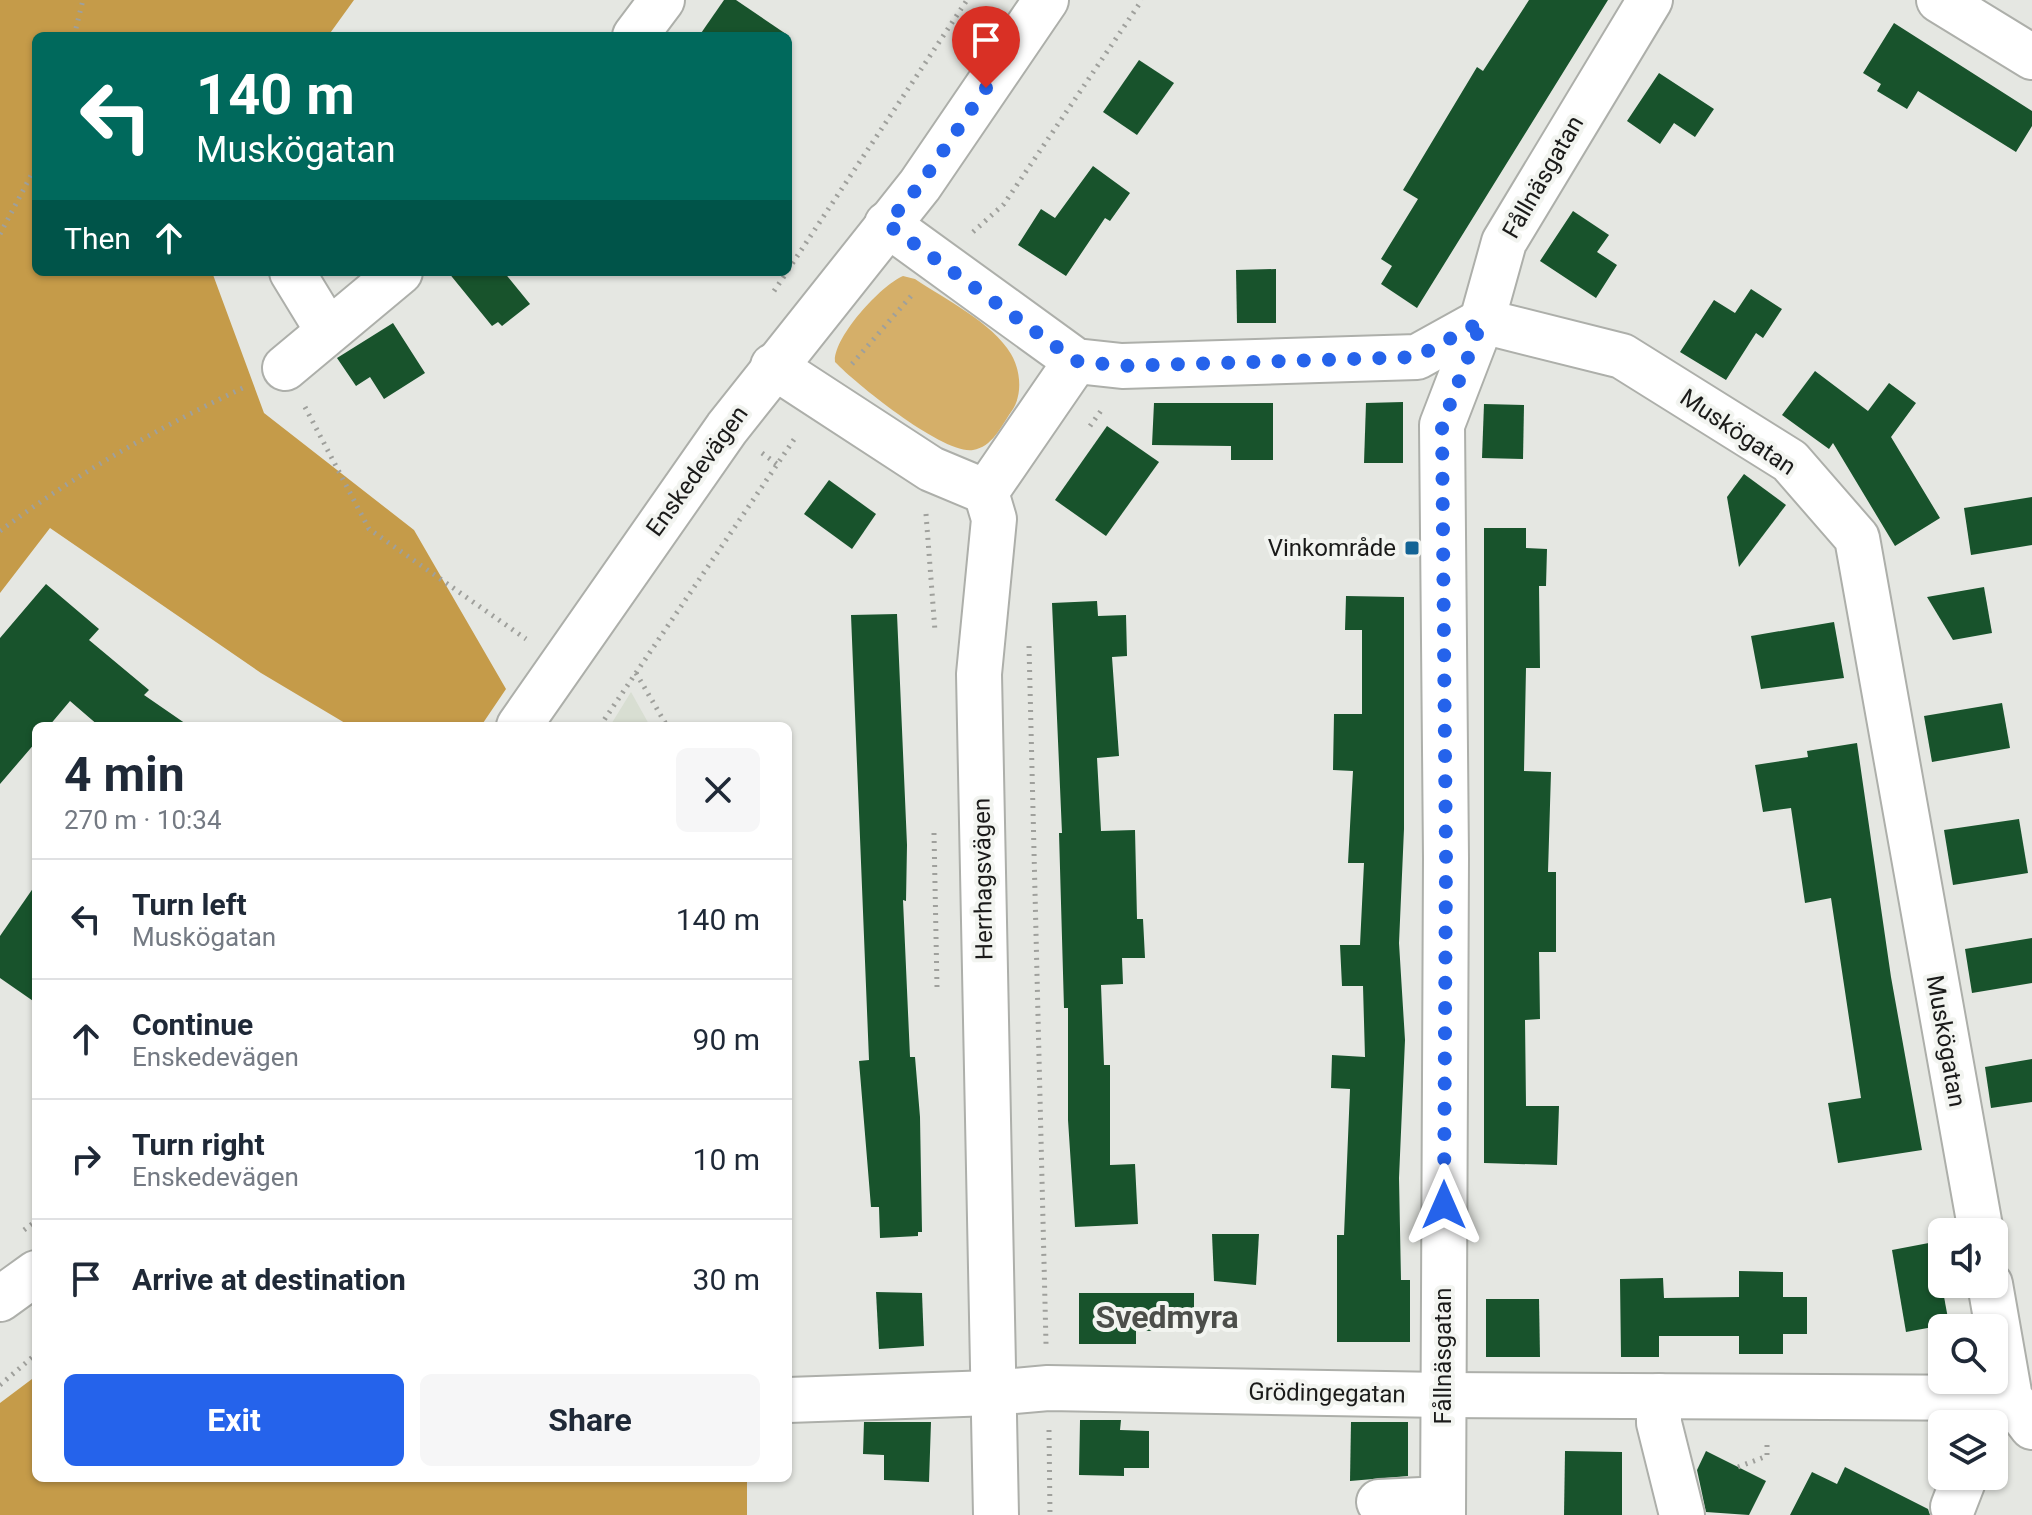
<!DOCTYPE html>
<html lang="en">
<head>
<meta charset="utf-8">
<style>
	:root { --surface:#fff; --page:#f6f6f7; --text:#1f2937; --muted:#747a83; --line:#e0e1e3; --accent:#2563eb }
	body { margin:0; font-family:Roboto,sans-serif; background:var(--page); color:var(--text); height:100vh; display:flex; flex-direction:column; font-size:30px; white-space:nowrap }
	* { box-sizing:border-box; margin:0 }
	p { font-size:26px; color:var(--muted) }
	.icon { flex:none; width:44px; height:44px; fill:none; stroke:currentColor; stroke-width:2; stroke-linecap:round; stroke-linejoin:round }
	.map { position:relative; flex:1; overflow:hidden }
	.panel { position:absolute; left:32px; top:722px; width:760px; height:760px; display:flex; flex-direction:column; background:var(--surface); border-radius:12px; box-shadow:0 2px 6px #0004 }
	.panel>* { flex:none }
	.banner { position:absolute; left:32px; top:32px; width:760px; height:244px; border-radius:12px; box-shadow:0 2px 6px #0004; background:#00695c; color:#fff; overflow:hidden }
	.controls { position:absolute; left:1928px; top:1218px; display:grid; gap:16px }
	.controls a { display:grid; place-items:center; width:80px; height:80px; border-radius:12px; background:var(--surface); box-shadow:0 2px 6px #0004; font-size:40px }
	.pin { position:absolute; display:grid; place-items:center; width:68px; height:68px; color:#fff; margin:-82px -34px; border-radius:50% 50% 50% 0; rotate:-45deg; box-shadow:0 0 8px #0007 }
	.pin .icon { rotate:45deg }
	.me { position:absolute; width:88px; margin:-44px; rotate:0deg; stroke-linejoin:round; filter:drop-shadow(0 0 6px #0008) }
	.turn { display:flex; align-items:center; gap:28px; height:168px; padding:0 32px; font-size:36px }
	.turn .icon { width:104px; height:104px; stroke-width:2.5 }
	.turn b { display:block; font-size:56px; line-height:68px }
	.then { display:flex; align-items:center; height:76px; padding:0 32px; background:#0003; gap:16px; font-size:30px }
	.round { display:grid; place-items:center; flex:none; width:84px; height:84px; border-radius:12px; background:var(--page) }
	.head { display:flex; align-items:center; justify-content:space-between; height:136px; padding:0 32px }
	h1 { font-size:48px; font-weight:700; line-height:60px }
	.action { display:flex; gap:16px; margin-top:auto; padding:16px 32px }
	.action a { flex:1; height:92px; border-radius:12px; background:var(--accent); color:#fff; font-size:32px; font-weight:700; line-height:92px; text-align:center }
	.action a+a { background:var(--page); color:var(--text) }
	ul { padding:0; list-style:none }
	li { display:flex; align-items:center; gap:24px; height:120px; padding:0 32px; border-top:2px solid var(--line) }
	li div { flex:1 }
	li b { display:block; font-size:30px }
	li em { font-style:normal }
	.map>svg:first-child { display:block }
	.built { fill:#d8ded2 }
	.green { fill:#d5af69 }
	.forest { fill:#c59b49 }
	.building { fill:#18532c }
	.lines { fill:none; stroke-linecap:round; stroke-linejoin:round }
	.minor-casing { stroke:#adafaa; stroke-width:48 }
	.path { stroke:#9fa09c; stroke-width:5; stroke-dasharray:2 6; stroke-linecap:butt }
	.minor { stroke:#fff; stroke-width:44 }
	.route { stroke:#2563eb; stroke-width:14; stroke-dasharray:0 25.2 }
	.poi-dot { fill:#126395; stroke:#f2f4f0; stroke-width:3 }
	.labels { text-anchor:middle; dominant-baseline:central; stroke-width:8; stroke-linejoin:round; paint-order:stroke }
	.street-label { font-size:24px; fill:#1a1a19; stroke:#f2f4f0 }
	.poi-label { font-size:24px; fill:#1a1a19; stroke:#f2f4f0; text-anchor:end }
	.district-label { font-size:32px; font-weight:bold; fill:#4c4e4a; stroke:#f2f4f0 }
</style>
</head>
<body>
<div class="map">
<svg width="2032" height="1515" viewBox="0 0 2032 1515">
	<rect width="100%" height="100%" fill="#e5e7e2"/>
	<path class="built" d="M631,692L650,726H610Z"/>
	<path class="green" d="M903,276L915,279C946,300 992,322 1011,354C1021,371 1023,396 1011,412C1001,427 992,447 973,450C944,455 856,384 835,362C833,338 880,286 903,276Z"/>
	<g class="forest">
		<path d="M0,0H354L328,36H36V272H212L264,413L414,530L506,689L481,726H350L261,673L50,528L0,593Z"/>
		<path d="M36,1376V1478H747V1515H0V1403Z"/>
	</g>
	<g class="building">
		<path d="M724,0H736L789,36H699Z"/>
		<path d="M1529,0H1608L1417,308L1381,284L1392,266L1381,259L1418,199L1403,190L1477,67L1483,71Z"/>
		<path d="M1894,23L2032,111V126L2016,152L1918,91L1907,109L1877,91L1881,84L1863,73Z"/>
		<path d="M1139,60L1174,83L1137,135L1103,112Z"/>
		<path d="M1659,73L1714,109L1695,137L1674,123L1660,144L1627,121Z"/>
		<path d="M1093,166L1130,193L1110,221L1105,218L1066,276L1018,245L1041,209L1055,218Z"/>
		<path d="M1573,211L1609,235L1597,252L1617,265L1596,298L1540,261Z"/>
		<path d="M1276,269V323H1237L1236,270Z"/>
		<path d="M448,272H504L530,304L502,326L498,322L492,326Z"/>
		<path d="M1751,289L1782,309L1763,338L1756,333L1726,380L1680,352L1714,300L1735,313Z"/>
		<path d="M393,323L425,373L384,399L370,377L356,386L337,358Z"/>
		<path d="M1815,371L1868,411L1889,383L1916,403L1891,437L1940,518L1895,546L1833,443L1829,449L1782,415Z"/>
		<path d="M1403,402V463H1364L1366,403Z"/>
		<path d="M1154,403H1273V460H1231V446L1152,445Z"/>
		<path d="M1484,404L1524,405L1523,459L1482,458Z"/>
		<path d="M1107,426L1159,462L1106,536L1055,500Z"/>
		<path d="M1744,474L1786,505L1739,567L1727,497Z"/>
		<path d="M829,480L876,514L852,549L804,514Z"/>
		<path d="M2032,497V545L1971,555L1964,508Z"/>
		<path d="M1484,528H1526V548L1547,549L1546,586H1539L1540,668H1526L1524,771L1551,772L1548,872H1556V952H1539L1540,1019L1525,1020L1526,1106H1559L1557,1165L1484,1163Z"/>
		<path d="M46,584L99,629L89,640L149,690L144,695L189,726H99L70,701L49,726H36V742L0,784V638Z"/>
		<path d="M1984,587L1992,633L1953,640L1927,597Z"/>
		<path d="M1346,596L1404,597V829L1399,943L1405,1040L1399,1178L1401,1280H1410V1342H1337V1235H1344L1350,1089L1331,1088L1332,1055L1365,1057L1363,986H1342L1340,945H1360L1364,863H1348L1353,771L1333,770L1334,714H1362V630H1345Z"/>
		<path d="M1097,601L1098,616L1126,615L1127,656L1112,657L1119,756L1097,758L1101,831L1135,830L1137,919H1143L1145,958H1122L1123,984L1101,985L1104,1065H1110V1165L1135,1164L1138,1224L1075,1227L1068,1120V1008H1064L1059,833H1062L1052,603Z"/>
		<path d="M897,614L907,845L906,901L903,900L910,1057H915L920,1117L922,1232H918V1236L880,1238L879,1207H871L859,1061L869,1060L851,615Z"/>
		<path d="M1834,622L1844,678L1761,689L1751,636Z"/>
		<path d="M2002,703L2010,748L1932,762L1924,716Z"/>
		<path d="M1857,743L1891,977L1922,1150L1838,1163L1828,1103L1861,1098L1831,898L1805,903L1791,808L1763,812L1755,765L1808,757L1807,751Z"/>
		<path d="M2019,819L2028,873L1953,885L1944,830Z"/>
		<path d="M36,884V1003L0,978V936Z"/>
		<path d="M2032,938V983L1972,993L1965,949Z"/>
		<path d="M2032,1059V1102L1991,1108L1985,1067Z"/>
		<path d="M1212,1234H1259L1256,1285L1214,1281Z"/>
		<path d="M1934,1242L1949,1324L1906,1332L1892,1250Z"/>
		<path d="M1739,1271L1783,1272V1297H1807V1334H1783V1354H1739V1336H1659V1357H1621L1620,1279L1663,1278L1664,1298L1739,1297Z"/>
		<path d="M876,1292L922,1293L924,1346L879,1349Z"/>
		<path d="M1079,1293H1194V1331H1136V1344H1079Z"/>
		<path d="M1486,1299H1539L1540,1357H1486Z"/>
		<path d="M1080,1420H1121L1120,1430L1149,1431V1468H1124V1476L1079,1475Z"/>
		<path d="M864,1422H931L929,1482L884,1480V1455L863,1454Z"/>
		<path d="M1351,1422H1408V1476L1350,1481Z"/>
		<path d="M1565,1451L1622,1452V1515H1564Z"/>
		<path d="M1706,1451L1766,1481L1749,1515L1706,1512L1697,1470Z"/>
		<path d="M1845,1467L1928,1509L1930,1515H1790L1812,1472L1837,1484Z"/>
	</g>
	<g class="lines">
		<g class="minor-casing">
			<g id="minor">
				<path d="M1939,0L2032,57"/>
				<path d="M635,36L662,0"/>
				<path d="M887,224L1076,361L1122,366L1417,357L1482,321L1622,356L1790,461L1857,538L1981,1232"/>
				<path d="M292,272L328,331"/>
				<path d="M773,366L931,469L986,492"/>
				<path d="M285,368L400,272"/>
				<path d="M986,492L994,519L979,674L996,1515"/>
				<path d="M986,492L1076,361"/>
				<path d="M519,726L727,428L920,185L1046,0"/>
				<path d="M1990,1284L2010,1398L2032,1427"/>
				<path d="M0,1299L36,1273"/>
				<path d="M1659,1396V1423L1682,1515"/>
				<path d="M788,1400L992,1393L1048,1388L1443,1395L2010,1398"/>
				<path d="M1379,1502L1443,1499"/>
				<path d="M1953,1507L1965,1476"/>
				<path d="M1443,1515L1446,858L1442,425L1482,321L1504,242L1650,0"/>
			</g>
		</g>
		<g class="path">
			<path d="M74,36L83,0"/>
			<path d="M973,232L1004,204L1142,0"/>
			<path d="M0,234L36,166"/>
			<path d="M788,270L967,0"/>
			<path d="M774,291L787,272"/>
			<path d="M852,364L911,296"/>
			<path d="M305,407L369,529L526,639"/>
			<path d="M1090,426L1103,408"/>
			<path d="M762,453L777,464"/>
			<path d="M926,514L935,631"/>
			<path d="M0,531C77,473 160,427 247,386"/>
			<path d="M1029,646L1046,1344"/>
			<path d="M636,673L667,726"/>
			<path d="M600,726L797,435"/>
			<path d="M934,833L937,987"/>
			<path d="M24,1230L36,1221"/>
			<path d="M0,1385L36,1354"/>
			<path d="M1049,1430L1050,1515"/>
			<path d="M1738,1467L1767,1456V1441"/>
		</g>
		<use href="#minor" class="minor"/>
	</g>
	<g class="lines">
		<path class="route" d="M986,88L920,185L887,224L1076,361L1122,366L1417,357L1482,321L1442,425L1446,858L1444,1205"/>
	</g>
	<rect class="poi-dot" x="1404" y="540" width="16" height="16" rx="4"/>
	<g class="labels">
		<g class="street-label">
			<text transform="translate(1543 177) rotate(-60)">Fållnäsgatan</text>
			<text transform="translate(1738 432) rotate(34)">Muskögatan</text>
			<text transform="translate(697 471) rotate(-54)">Enskedevägen</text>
			<text transform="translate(983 879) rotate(-91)">Herrhagsvägen</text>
			<text transform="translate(1946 1041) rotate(80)">Muskögatan</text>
			<text transform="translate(1443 1356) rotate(-90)">Fållnäsgatan</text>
			<text transform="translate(1327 1393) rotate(1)">Grödingegatan</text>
		</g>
		<g class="poi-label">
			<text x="1396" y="548">Vinkområde</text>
		</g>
		<g class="district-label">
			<text x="1167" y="1317">Svedmyra</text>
		</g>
	</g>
</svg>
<div class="controls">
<a><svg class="icon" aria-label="sound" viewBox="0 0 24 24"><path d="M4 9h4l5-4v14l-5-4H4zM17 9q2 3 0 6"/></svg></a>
<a><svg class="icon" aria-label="search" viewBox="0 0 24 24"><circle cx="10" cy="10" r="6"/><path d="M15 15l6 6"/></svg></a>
<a><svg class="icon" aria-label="layers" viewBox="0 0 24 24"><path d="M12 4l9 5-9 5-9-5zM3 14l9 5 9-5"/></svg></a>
</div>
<div class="pin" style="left:986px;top:88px;background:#d93025"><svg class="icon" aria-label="arrive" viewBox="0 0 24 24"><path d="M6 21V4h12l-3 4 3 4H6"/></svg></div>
<svg class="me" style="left:1444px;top:1205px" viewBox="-20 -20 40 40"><path d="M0-17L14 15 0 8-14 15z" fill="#2563eb" stroke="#fff" stroke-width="4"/></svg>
<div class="banner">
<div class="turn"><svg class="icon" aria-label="left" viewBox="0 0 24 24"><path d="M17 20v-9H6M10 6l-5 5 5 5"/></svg><div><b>140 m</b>Muskögatan</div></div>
<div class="then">Then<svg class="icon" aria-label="ahead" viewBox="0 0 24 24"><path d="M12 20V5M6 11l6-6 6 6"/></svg></div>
</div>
<section class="panel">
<div class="head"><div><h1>4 min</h1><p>270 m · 10:34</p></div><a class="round"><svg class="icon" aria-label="close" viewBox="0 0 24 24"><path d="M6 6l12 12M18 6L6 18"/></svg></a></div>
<ul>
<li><svg class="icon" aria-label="left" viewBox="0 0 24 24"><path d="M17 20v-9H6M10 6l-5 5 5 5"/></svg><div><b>Turn left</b><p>Muskögatan</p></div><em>140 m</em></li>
<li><svg class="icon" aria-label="ahead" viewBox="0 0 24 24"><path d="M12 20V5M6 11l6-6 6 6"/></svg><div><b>Continue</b><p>Enskedevägen</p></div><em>90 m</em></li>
<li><svg class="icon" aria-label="right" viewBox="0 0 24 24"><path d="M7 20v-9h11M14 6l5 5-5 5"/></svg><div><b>Turn right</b><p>Enskedevägen</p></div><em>10 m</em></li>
<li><svg class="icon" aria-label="arrive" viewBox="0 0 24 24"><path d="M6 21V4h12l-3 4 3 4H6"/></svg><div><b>Arrive at destination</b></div><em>30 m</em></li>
</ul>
<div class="action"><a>Exit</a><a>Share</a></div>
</section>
</div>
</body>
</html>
